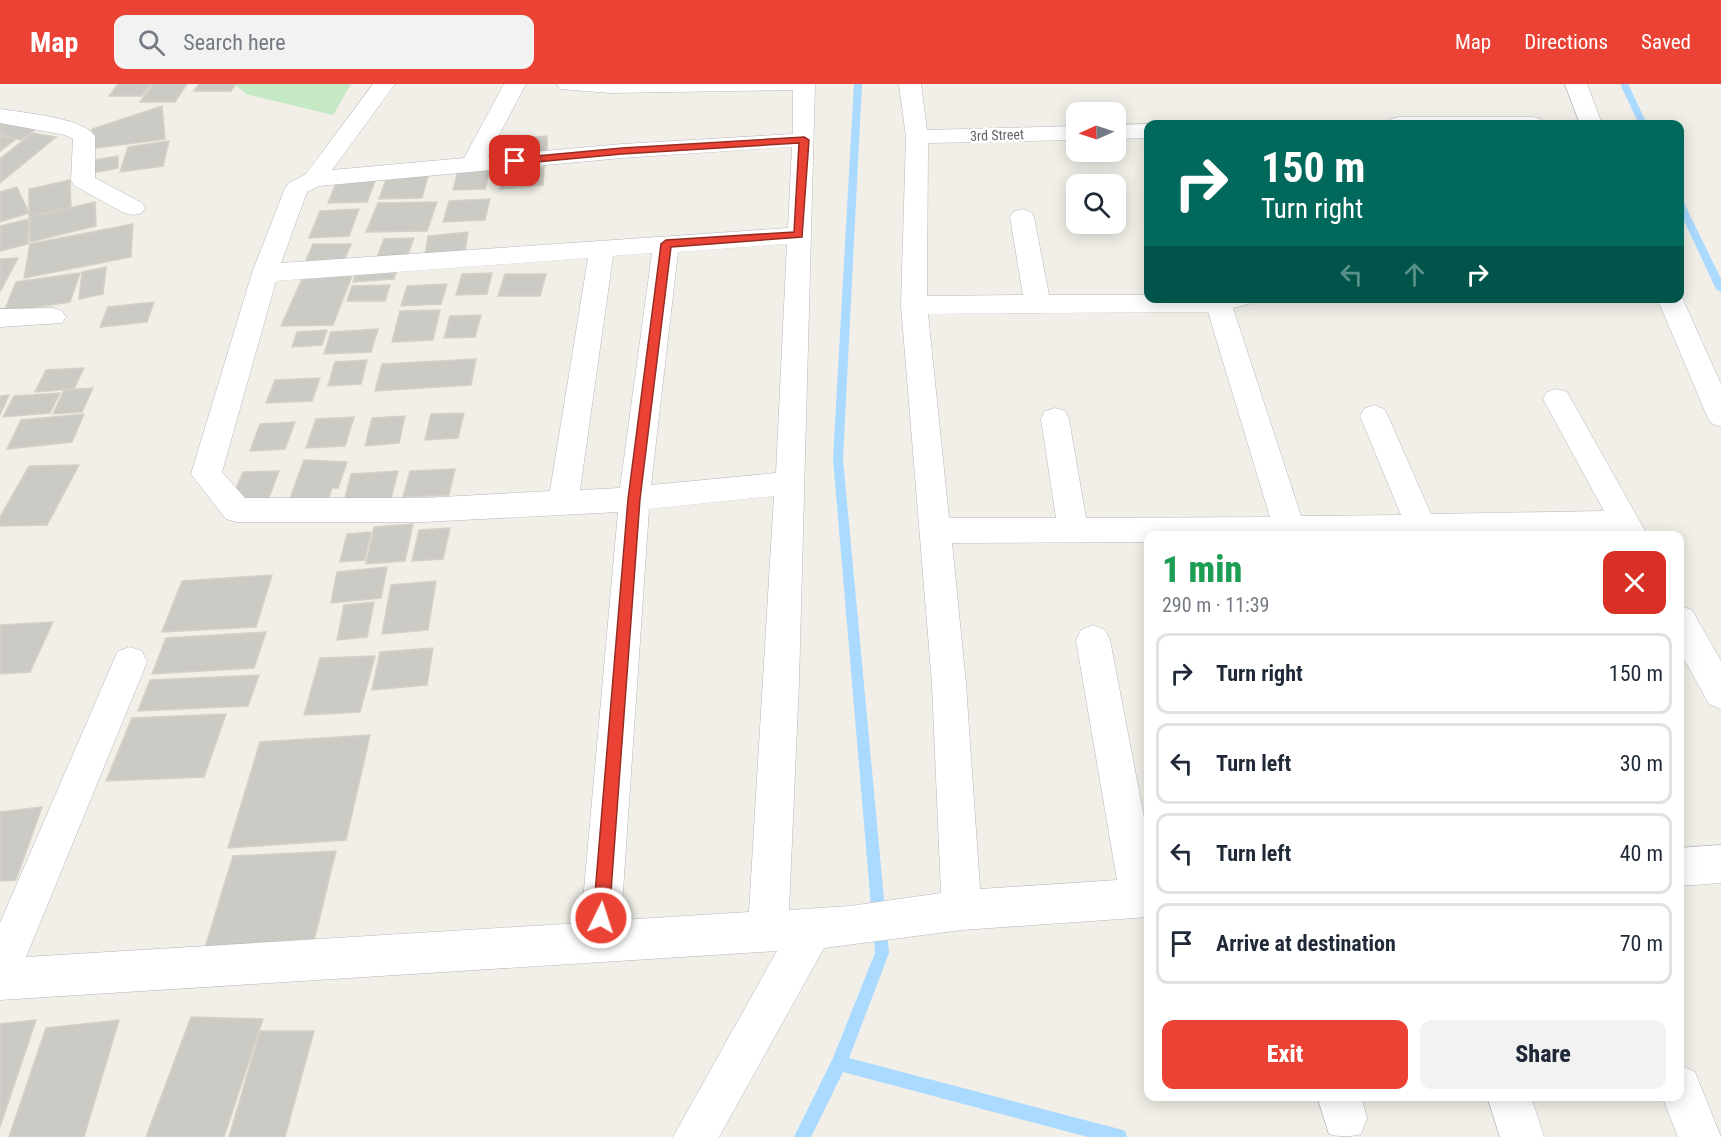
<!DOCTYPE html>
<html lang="en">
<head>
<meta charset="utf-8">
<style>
	:root { --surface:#fff; --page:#f2f2f3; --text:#1f2937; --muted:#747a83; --line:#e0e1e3; --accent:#ea4335 }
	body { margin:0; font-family:"Roboto Condensed",sans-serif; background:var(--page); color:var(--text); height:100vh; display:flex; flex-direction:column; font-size:22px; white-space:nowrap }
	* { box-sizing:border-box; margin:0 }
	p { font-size:20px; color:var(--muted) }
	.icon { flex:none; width:33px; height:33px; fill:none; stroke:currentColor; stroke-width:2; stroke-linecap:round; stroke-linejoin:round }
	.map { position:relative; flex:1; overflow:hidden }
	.side { position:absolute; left:1144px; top:447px; width:540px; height:570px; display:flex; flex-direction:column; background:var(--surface); border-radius:12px; box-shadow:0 3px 15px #0003 }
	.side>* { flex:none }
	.hud { position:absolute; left:1144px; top:36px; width:540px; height:183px; border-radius:12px; box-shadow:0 3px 15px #0003; background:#00695c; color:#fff; overflow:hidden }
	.needle { width:39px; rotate:267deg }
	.fabs { position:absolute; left:1066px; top:18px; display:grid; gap:12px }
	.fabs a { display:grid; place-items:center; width:60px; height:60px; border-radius:12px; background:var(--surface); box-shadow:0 3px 15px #0003; font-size:30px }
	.pin { position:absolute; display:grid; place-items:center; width:51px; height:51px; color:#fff; margin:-26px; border-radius:12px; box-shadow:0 3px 9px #0006 }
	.me { position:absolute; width:66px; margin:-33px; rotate:4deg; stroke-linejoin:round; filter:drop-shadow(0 0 4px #0008) }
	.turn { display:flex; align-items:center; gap:21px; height:126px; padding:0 18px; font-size:27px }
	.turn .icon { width:78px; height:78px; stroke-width:2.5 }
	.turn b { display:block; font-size:42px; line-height:51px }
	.lanes { display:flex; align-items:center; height:57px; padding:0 18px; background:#0003; justify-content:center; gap:30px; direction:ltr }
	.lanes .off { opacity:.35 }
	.round { display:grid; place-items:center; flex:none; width:63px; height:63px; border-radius:12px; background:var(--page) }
	.overview { display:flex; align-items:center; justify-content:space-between; height:102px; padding:0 18px }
	h1 { font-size:36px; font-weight:800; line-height:45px; color:#1e9e55 }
	.button { display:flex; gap:12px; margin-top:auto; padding:12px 18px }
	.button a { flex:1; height:69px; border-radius:12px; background:var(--accent); color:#fff; font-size:24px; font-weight:800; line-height:69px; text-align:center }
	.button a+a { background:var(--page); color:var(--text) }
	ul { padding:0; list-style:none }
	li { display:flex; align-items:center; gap:18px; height:81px; margin:0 12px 9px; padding:0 6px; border:3px solid var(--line); border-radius:12px }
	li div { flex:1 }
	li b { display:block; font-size:22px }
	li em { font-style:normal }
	header { display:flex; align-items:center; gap:36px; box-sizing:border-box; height:84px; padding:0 30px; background:var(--accent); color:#fff }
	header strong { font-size:28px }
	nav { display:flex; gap:33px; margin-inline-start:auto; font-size:21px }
	.search { width:420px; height:54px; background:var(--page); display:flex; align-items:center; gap:15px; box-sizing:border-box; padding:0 21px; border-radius:12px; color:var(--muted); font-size:22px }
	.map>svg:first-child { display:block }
	.green { fill:#c5e8c5 }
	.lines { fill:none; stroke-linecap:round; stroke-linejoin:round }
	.stream { fill:#aadaff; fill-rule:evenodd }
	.building { fill:#cccac5; stroke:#d6d1c6; stroke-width:1.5 }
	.minor-casing { stroke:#b5b8bc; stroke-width:1 }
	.minor { fill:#fff; fill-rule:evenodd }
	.route { fill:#ea4335; stroke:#982c22; stroke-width:1.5 }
	.labels { text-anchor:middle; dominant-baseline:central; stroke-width:5; stroke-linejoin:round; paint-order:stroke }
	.far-street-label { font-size:14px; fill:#5f6368; stroke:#fff }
</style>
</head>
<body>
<header>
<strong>Map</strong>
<div class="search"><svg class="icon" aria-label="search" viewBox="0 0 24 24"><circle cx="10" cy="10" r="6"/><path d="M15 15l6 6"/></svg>Search here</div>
<nav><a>Map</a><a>Directions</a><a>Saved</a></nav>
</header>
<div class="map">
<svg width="1721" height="1053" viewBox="0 0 1721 1053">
	<rect width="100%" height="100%" fill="#f1efe8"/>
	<path class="green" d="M235,0H351L333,31L246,10Z"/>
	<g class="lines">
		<g class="stream">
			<path d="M854,0H862L843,375L889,869L849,974L1119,1045L1125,1047L1127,1053H1088L843,988L811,1053H794L833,974L875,869L833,375Z"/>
			<path d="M1620,0H1628L1647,40H1639Z"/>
			<path d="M1680,116L1684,119L1721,195V208L1716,205L1680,128Z"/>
		</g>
	</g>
	<g class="building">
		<path d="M118,0H151L142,12H109Z"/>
		<path d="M153,0H187L175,18H140Z"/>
		<path d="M199,0H236L231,7H194Z"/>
		<path d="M162,22L165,55L89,65L92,45Z"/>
		<path d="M0,37L36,45L21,56L0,51Z"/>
		<path d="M32,49L56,53L0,99V75Z"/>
		<path d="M0,52L16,55L0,67Z"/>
		<path d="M547,52V69L505,72L507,55Z"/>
		<path d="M169,57L163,82L120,88L128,63Z"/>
		<path d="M118,72V84L88,90L89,77Z"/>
		<path d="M544,83L543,101L500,105L501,86Z"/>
		<path d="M490,86L485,105L453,106L458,87Z"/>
		<path d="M428,92L422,114L379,115L387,93Z"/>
		<path d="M70,96L71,124L29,134V105Z"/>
		<path d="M337,97H375L367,118L328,119Z"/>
		<path d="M17,103L29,129L0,138V108Z"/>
		<path d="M490,115L485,136L443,138L449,117Z"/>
		<path d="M95,118L96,142L30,158V133Z"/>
		<path d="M437,118L427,147L366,148L378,119Z"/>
		<path d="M359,125L349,152L309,154L320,127Z"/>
		<path d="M29,135L28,160L0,167V142Z"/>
		<path d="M133,140L131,173L24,194L30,160Z"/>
		<path d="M468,148L465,168L425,172L428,152Z"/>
		<path d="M414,154L407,173H377L384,155Z"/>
		<path d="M313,160H351L342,182L303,183Z"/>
		<path d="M18,174L0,208V175Z"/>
		<path d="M106,183L103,210L79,215L82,188Z"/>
		<path d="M397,185L394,195L353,198L356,187Z"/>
		<path d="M80,189L70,218L4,228L16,198Z"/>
		<path d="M492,189L487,210L456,211L462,190Z"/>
		<path d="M505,190H546L540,212H498Z"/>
		<path d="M352,192L333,241L281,242L303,193Z"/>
		<path d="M447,200L441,220L401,222L407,202Z"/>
		<path d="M390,201L385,217H347L352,202Z"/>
		<path d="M154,218L147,238L100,243L108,223Z"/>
		<path d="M440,226L433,256L392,258L400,227Z"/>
		<path d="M481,231L475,253L444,254L450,232Z"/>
		<path d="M378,245L371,268L324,270L331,248Z"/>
		<path d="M327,246L322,261L292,263L297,248Z"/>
		<path d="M476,275L471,301L375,307L382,280Z"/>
		<path d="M367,276L361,300L328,302L335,278Z"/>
		<path d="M84,284L74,305L35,308L46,286Z"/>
		<path d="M320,294L312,317L266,319L275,296Z"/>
		<path d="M93,304L82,328L53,330L64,306Z"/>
		<path d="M60,309L50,329L3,333L14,312Z"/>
		<path d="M9,311L0,331V312Z"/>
		<path d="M464,329L458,354L425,356L431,330Z"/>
		<path d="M84,330L72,358L7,365L21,336Z"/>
		<path d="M405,332L399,359L365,362L372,334Z"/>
		<path d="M354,333L345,362L306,364L316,335Z"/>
		<path d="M295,338L285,365L250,367L260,340Z"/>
		<path d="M304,376L347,378L338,404H332L327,419L288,420Z"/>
		<path d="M79,381L47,441L0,442V433L29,382Z"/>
		<path d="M455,385L449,411L403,413L410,387Z"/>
		<path d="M279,387L268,416L231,417L243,388Z"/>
		<path d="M398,387L391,415L344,418L351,390Z"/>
		<path d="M413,440L405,477L366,480L374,443Z"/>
		<path d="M450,444L443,475L412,477L419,446Z"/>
		<path d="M371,448L365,476L340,478L347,450Z"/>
		<path d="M387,483L381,514L331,519L337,488Z"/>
		<path d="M272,491L256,543L162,548L182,497Z"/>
		<path d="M436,497L428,546L382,550L391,501Z"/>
		<path d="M374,518L367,553L337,556L344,521Z"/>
		<path d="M53,538L30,588L0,590V541Z"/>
		<path d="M266,548L254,584L152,590L166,554Z"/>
		<path d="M433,564L427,601L372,606L380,568Z"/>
		<path d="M375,572L360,628L304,631L320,574Z"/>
		<path d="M259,591L248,622L138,627L150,596Z"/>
		<path d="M226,630L204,693L106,697L132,634Z"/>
		<path d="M370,651L346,756L228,764L260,658Z"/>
		<path d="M42,723L16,796L0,797V728Z"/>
		<path d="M336,767L313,861L204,867L233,772Z"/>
		<path d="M191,933L263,935L224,1053H146Z"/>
		<path d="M36,936L0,1043V940Z"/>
		<path d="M119,936L84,1053H9L46,944Z"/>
		<path d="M260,947H314L285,1053H229Z"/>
	</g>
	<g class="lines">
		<g class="minor-casing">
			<g id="minor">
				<path d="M373,0H395L332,86L464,74L504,0H526L488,72L622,60L793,50V6L611,9L560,5L557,0H815L799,598L789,826L850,822L941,809L932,600L901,221L906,53L899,0H921L927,46L1077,42V56L928,59L927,212L1023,211L1010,133L1013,128L1022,125L1031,128L1034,133L1049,211H1149V214H1253L1249,220L1233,224L1301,432L1401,431L1360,332L1364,325L1374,321L1384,325L1388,332L1431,430L1604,427L1543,315L1547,308L1557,305L1567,308L1648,452H1149V458L952,459L966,600L980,805L1117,796L1076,556L1081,546L1093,541L1105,546L1110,556L1149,759V833L962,846L824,864L719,1053H673L777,867L0,916V839L113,578L118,567L130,563L142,567L147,578L26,873L581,839L618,428L424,438H237L226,435L191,390L252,189L285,104L289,99L306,90ZM792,63L788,144L281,179L307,108L319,102L622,74ZM787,160L776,389L651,401L678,168ZM652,169L620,404L580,406L613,172ZM588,174L550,407L424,414H245L222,388L276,197ZM1208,228L1270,433L1086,434L1069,335L1065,327L1055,324L1045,327L1041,335L1056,434H949L928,230ZM774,412L749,828L621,836L649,425Z"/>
				<path d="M1565,0H1587L1602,40H1580Z"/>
				<path d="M0,25C23,29 82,33 95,52V94L142,119L145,124L142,129L133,131L124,129L75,102L71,97L73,55L65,51L0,39Z"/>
				<path d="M1399,33H1533L1541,35L1544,40H1388L1391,35Z"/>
				<path d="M1150,40L1149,54L1116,55V41Z"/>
				<path d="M1680,209L1721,300V343L1711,339L1707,332L1657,214H1680Z"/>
				<path d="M53,224L62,227L66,233L62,239L0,243V225Z"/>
				<path d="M1680,522L1692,526L1721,577V625L1709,620L1680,568Z"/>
				<path d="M1721,761V799L1680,802V764Z"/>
				<path d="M1680,981L1695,988L1721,1053H1678L1662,1012H1680Z"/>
				<path d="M1317,1012H1361L1367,1034L1361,1050C1350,1053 1340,1053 1329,1050Z"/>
				<path d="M1487,1012H1531L1544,1053H1500Z"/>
			</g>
		</g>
		<use href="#minor" class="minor"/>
	</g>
	<path class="route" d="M804,53L809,56L802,153L671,163L640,415L609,834L607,840L601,843L595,840L593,834L628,415L661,160L666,156L794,148L799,59L622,70L515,80L510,77L515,74L622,64Z"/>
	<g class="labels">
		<g class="far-street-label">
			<text transform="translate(997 51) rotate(-2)">3rd Street</text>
		</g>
	</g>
</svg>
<div class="fabs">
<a><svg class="needle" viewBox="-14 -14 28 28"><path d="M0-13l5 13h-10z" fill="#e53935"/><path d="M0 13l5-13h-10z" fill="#747a83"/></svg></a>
<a><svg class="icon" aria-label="search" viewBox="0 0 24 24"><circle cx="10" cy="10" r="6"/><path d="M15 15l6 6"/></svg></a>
</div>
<div class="pin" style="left:515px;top:77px;background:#d93025"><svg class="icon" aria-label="arrive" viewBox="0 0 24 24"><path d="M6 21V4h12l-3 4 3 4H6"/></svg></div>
<svg class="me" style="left:601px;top:834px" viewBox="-20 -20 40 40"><circle r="17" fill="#ea4335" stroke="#fff" stroke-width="3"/><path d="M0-11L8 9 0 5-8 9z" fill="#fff"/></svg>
<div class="hud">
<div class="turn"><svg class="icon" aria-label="right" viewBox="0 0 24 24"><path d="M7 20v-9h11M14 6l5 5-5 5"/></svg><div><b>150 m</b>Turn right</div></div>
<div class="lanes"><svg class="icon off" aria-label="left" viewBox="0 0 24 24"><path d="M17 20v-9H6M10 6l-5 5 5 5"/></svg><svg class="icon off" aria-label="ahead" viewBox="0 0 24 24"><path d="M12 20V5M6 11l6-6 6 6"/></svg><svg class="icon" aria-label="right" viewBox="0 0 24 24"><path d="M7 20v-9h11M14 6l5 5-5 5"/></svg></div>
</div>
<section class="side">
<div class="overview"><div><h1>1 min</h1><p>290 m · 11:39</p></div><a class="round" style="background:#d93025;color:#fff"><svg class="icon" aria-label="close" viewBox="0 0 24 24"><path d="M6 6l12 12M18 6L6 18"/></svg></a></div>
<ul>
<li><svg class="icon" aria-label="right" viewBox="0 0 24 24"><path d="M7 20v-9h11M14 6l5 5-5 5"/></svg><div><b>Turn right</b></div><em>150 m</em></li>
<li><svg class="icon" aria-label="left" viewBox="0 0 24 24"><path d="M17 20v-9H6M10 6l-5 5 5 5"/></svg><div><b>Turn left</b></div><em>30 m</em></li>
<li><svg class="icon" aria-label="left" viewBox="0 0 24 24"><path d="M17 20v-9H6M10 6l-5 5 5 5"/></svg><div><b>Turn left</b></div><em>40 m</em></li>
<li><svg class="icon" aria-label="arrive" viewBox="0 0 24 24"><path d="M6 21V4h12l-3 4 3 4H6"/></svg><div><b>Arrive at destination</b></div><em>70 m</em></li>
</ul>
<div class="button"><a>Exit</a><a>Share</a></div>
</section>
</div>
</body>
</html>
